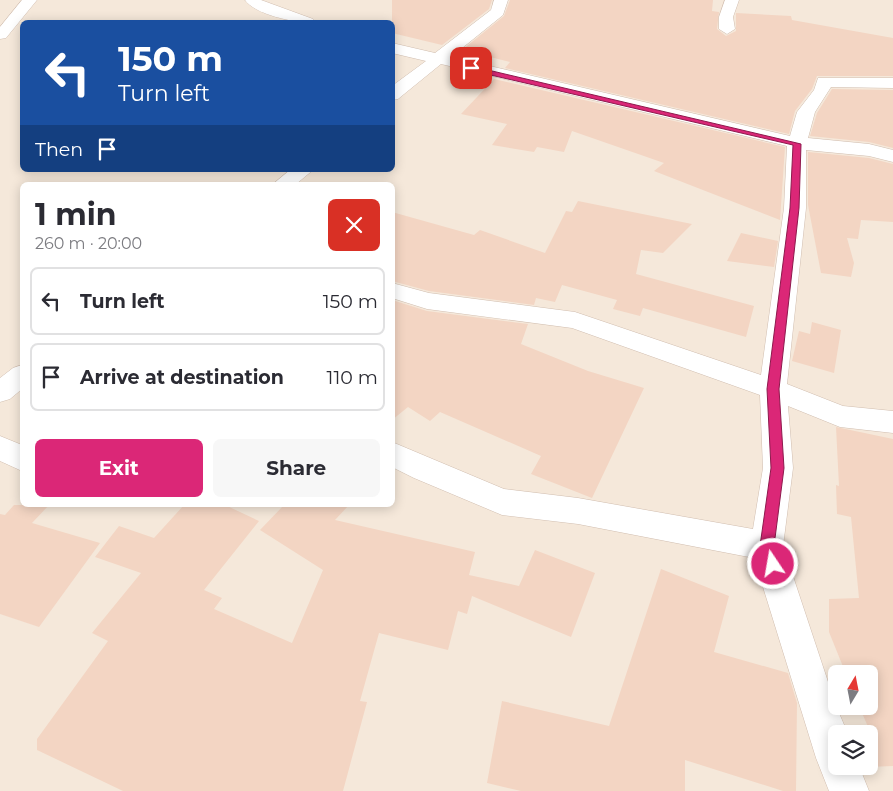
<!DOCTYPE html>
<html lang="en">
<head>
<meta charset="utf-8">
<style>
	:root { --surface:#fff; --page:#f7f7f7; --text:#2b2b33; --muted:#7c7c81; --line:#e1e1e2; --accent:#db2777 }
	body { margin:0; font-family:Montserrat,sans-serif; background:var(--page); color:var(--text); height:100vh; display:flex; flex-direction:column; font-size:19px; white-space:nowrap }
	* { box-sizing:border-box; margin:0 }
	p { font-size:16px; color:var(--muted) }
	.icon { flex:none; width:28px; height:28px; fill:none; stroke:currentColor; stroke-width:2; stroke-linecap:round; stroke-linejoin:round }
	.map { position:relative; flex:1; overflow:hidden }
	.side { position:absolute; left:20px; top:182px; width:375px; height:325px; display:flex; flex-direction:column; background:var(--surface); border-radius:8px; box-shadow:0 2px 12px #0003 }
	.side>* { flex:none }
	.hud { position:absolute; left:20px; top:20px; width:375px; height:152px; border-radius:8px; box-shadow:0 2px 12px #0003; background:#1a4fa0; color:#fff; overflow:hidden }
	.needle { width:32px; rotate:10deg }
	.fabs { position:absolute; left:828px; top:665px; display:grid; gap:10px }
	.fabs a { display:grid; place-items:center; width:50px; height:50px; border-radius:8px; background:var(--surface); box-shadow:0 2px 12px #0003; font-size:25px }
	.pin { position:absolute; display:grid; place-items:center; width:42px; height:42px; color:#fff; margin:-21px; border-radius:10px; box-shadow:0 2px 8px #0006 }
	.me { position:absolute; width:55px; margin:-28px; rotate:348deg; stroke-linejoin:round; filter:drop-shadow(0 0 4px #0008) }
	.turn { display:flex; align-items:center; gap:18px; height:105px; padding:0 15px; font-size:22px }
	.turn .icon { width:65px; height:65px; stroke-width:2.5 }
	.turn b { display:block; font-size:35px; line-height:42px }
	.then { display:flex; align-items:center; height:48px; padding:0 15px; background:#0003; gap:10px; font-size:19px }
	.round { display:grid; place-items:center; flex:none; width:52px; height:52px; border-radius:8px; background:var(--page) }
	.overview { display:flex; align-items:center; justify-content:space-between; height:85px; padding:0 15px }
	h1 { font-size:30px; font-weight:700; line-height:38px }
	.cta { display:flex; gap:10px; margin-top:auto; padding:10px 15px }
	.cta a { flex:1; height:58px; border-radius:8px; background:var(--accent); color:#fff; font-size:20px; font-weight:700; line-height:58px; text-align:center }
	.cta a+a { background:var(--page); color:var(--text) }
	ul { padding:0; list-style:none }
	li { display:flex; align-items:center; gap:15px; height:68px; margin:0 10px 8px; padding:0 5px; border:2px solid var(--line); border-radius:8px }
	li div { flex:1 }
	li b { display:block; font-size:19px }
	li em { font-style:normal }
	.map>svg:first-child { display:block }
	.residential { fill:#f5e8da; fill-rule:evenodd }
	.building { fill:#f3d5c3 }
	.lines { fill:none; stroke-linecap:round; stroke-linejoin:round }
	.minor-casing { stroke:#d1beb0; stroke-width:1 }
	.minor { fill:#fff; fill-rule:evenodd }
	.route { fill:#db2777; stroke:#8e194d }
</style>
</head>
<body>
<div class="map">
<svg width="893" height="791" viewBox="0 0 893 791">
	<rect width="100%" height="100%" fill="#fdf6ec"/>
	<path class="residential" d="M0,0H893V791H0ZM22,22H392V170H22ZM22,185H392V505H22ZM836,674H869V706H836ZM836,734H869V766H836Z"/>
	<g class="building">
		<path d="M392,0H492L489,9L442,45L392,33Z"/>
		<path d="M510,0H713L712,11L719,12L717,29L726,36L736,31V13L791,16L792,20L893,38V76H817L812,89L795,111L789,134L505,68L510,62L462,50L504,16Z"/>
		<path d="M494,79L785,147L780,220L654,171L664,163L572,131L564,152L537,147L534,152L492,145L507,124L461,114Z"/>
		<path d="M832,89L893,90V148L869,142L810,136L817,113Z"/>
		<path d="M808,152L869,158L893,164V222L861,220L858,239L847,238L854,263L851,277L821,273L808,205Z"/>
		<path d="M578,201L692,224L663,253L641,250L636,274L754,306L746,337L643,308L640,316L613,309L617,300L562,285L555,302L536,298L534,305L429,291L392,281V212L474,235L480,230L545,253L566,211L572,212Z"/>
		<path d="M741,233L778,241L774,267L727,261Z"/>
		<path d="M392,300L427,311L528,324L521,344L588,371L644,388L592,498L531,474L541,456L440,412L430,421L408,407L392,420Z"/>
		<path d="M812,322L841,330L834,373L792,361L799,331L810,334Z"/>
		<path d="M836,427L893,439V766L869,767V729L859,706H869V674H846L829,632V599L859,598L851,517L837,514L836,485L839,486Z"/>
		<path d="M14,505H49L32,523L100,543L39,627L0,614V514L5,515Z"/>
		<path d="M184,505H225L259,521L204,590L222,598L214,609L292,643L323,570L260,530L284,505H349L335,520L475,552L469,575L519,586L535,550L595,573L571,637L472,596L467,614L458,611L448,650L379,633L360,701L367,702L343,791H123L37,750V739L108,641L92,633L141,573L95,557L119,526L154,538Z"/>
		<path d="M661,569L729,596L714,652L788,673L797,703L796,791H783L685,760V791H521L487,783L502,701L609,726Z"/>
	</g>
	<g class="lines">
		<g class="minor-casing">
			<g id="minor">
				<path d="M22,0H37L6,38L0,39V27Z"/>
				<path d="M245,0H261L313,19L315,22C299,24 255,15 245,0Z"/>
				<path d="M494,0H508L503,15L451,57L790,136L797,112L814,90L818,78H893V88L831,87L815,112L808,138L869,144L893,150V162L869,156L806,150V208L787,384L843,406L893,411V433L840,427L788,406L793,468L783,546L836,706L848,734H836V766H859L869,791H829L816,758L754,558L578,524L502,515L414,478L392,467V442L504,489L578,498L753,529L763,468L760,395L572,328L427,309L392,298V283L429,293L575,312L761,375L784,208L787,146L441,64L398,99L392,100V86L426,61L392,53V43L435,53L491,10Z"/>
				<path d="M725,0H739L733,17L735,29L727,34L719,29V17Z"/>
				<path d="M290,170H313L295,185H272Z"/>
				<path d="M22,365V389L10,399L0,402V378L13,368Z"/>
				<path d="M0,436L22,445V471L0,461Z"/>
			</g>
		</g>
		<use href="#minor" class="minor"/>
	</g>
	<path class="route" d="M471,66L801,144L799,208L779,389L784,468L774,546L779,564L777,568L773,570L768,568L760,546L771,468L767,389L790,208L793,145L469,70Z"/>
</svg>
<div class="fabs">
<a><svg class="needle" viewBox="-14 -14 28 28"><path d="M0-13l5 13h-10z" fill="#e53935"/><path d="M0 13l5-13h-10z" fill="#7c7c81"/></svg></a>
<a><svg class="icon" aria-label="layers" viewBox="0 0 24 24"><path d="M12 4l9 5-9 5-9-5zM3 14l9 5 9-5"/></svg></a>
</div>
<div class="pin" style="left:471px;top:68px;background:#d93025"><svg class="icon" aria-label="arrive" viewBox="0 0 24 24"><path d="M6 21V4h12l-3 4 3 4H6"/></svg></div>
<svg class="me" style="left:773px;top:564px" viewBox="-20 -20 40 40"><circle r="17" fill="#db2777" stroke="#fff" stroke-width="3"/><path d="M0-11L8 9 0 5-8 9z" fill="#fff"/></svg>
<div class="hud">
<div class="turn"><svg class="icon" aria-label="left" viewBox="0 0 24 24"><path d="M17 20v-9H6M10 6l-5 5 5 5"/></svg><div><b>150 m</b>Turn left</div></div>
<div class="then">Then<svg class="icon" aria-label="arrive" viewBox="0 0 24 24"><path d="M6 21V4h12l-3 4 3 4H6"/></svg></div>
</div>
<section class="side">
<div class="overview"><div><h1>1 min</h1><p>260 m · 20:00</p></div><a class="round" style="background:#d93025;color:#fff"><svg class="icon" aria-label="close" viewBox="0 0 24 24"><path d="M6 6l12 12M18 6L6 18"/></svg></a></div>
<ul>
<li><svg class="icon" aria-label="left" viewBox="0 0 24 24"><path d="M17 20v-9H6M10 6l-5 5 5 5"/></svg><div><b>Turn left</b></div><em>150 m</em></li>
<li><svg class="icon" aria-label="arrive" viewBox="0 0 24 24"><path d="M6 21V4h12l-3 4 3 4H6"/></svg><div><b>Arrive at destination</b></div><em>110 m</em></li>
</ul>
<div class="cta"><a>Exit</a><a>Share</a></div>
</section>
</div>
</body>
</html>
